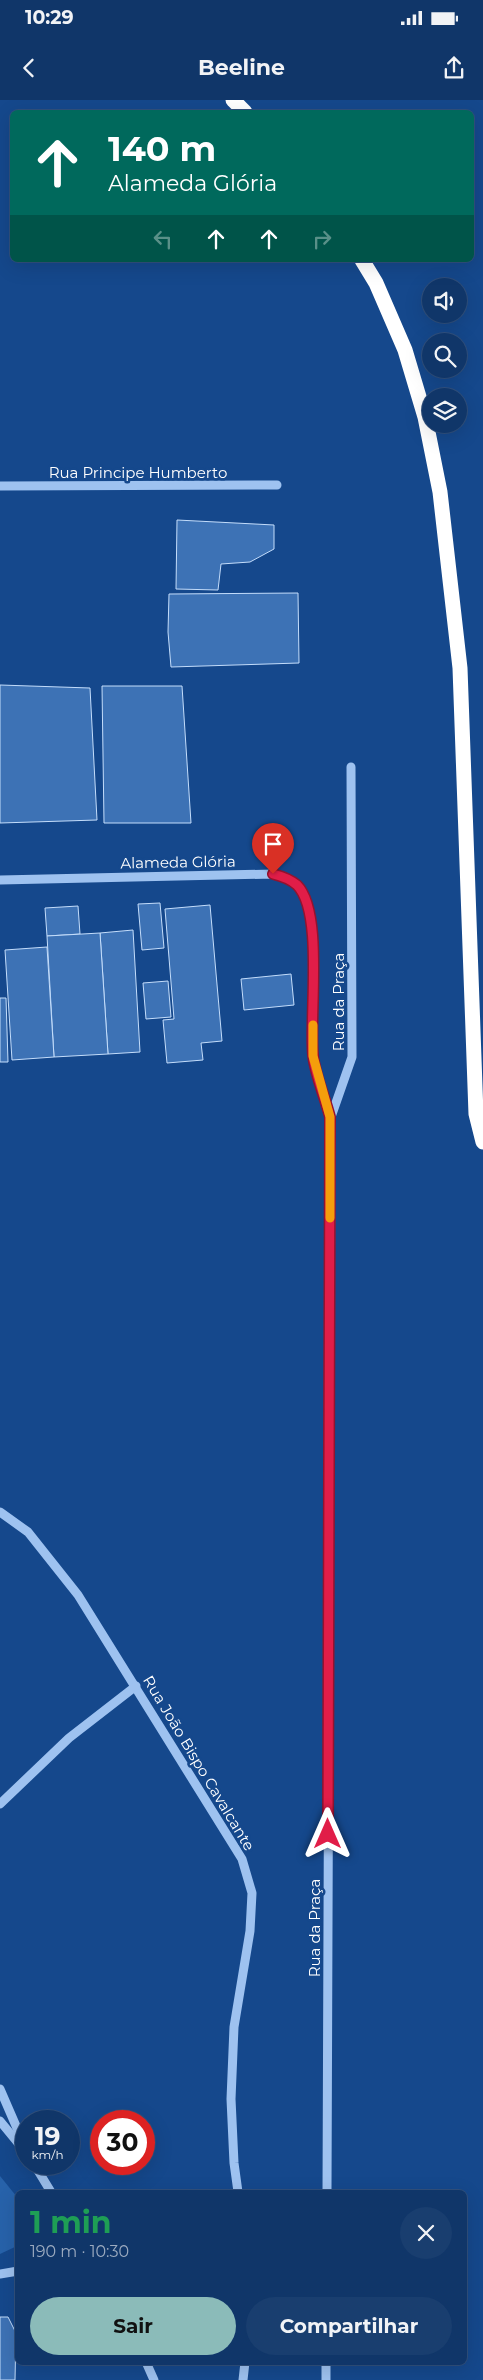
<!DOCTYPE html>
<html lang="pt">
<head>
<meta charset="utf-8">
<style>
	:root { --surface:#103669; --page:#193e6f; --text:#f1f3f6; --muted:#9cabc0; --line:#30507d; --accent:#8bbbb9 }
	body { margin:0; font-family:Montserrat,sans-serif; background:var(--page); color:var(--text); height:100vh; display:flex; flex-direction:column; font-size:19px; white-space:nowrap }
	* { box-sizing:border-box; margin:0 }
	p { font-size:16px; color:var(--muted) }
	.icon { flex:none; width:28px; height:28px; fill:none; stroke:currentColor; stroke-width:2; stroke-linecap:round; stroke-linejoin:round }
	.map { position:relative; flex:1; overflow:hidden }
	.panel { position:absolute; left:15px; top:2090px; width:452px; height:175px; display:flex; flex-direction:column; background:var(--surface); border-radius:8px; box-shadow:0 5px 20px #0002,0 0 0 1px var(--line) }
	.panel>* { flex:none }
	.guide { position:absolute; left:10px; top:10px; width:464px; height:152px; border-radius:8px; box-shadow:0 5px 20px #0002,0 0 0 1px var(--line); background:#00695c; color:#fff; overflow:hidden }
	.tools { position:absolute; left:422px; top:178px; display:grid; gap:10px }
	.tools a { display:grid; place-items:center; width:45px; height:45px; border-radius:50%; background:var(--surface); box-shadow:0 5px 20px #0002,0 0 0 1px var(--line); font-size:25px }
	.speed { position:absolute; left:15px; top:2010px; display:flex; gap:10px; font-size:25px; font-weight:700; text-align:center }
	.speed>* { display:grid; place-content:center; width:65px; height:65px; border-radius:50%; background:var(--surface); box-shadow:0 5px 20px #0002,0 0 0 1px var(--line); line-height:1 }
	.speed small { font-size:12px; font-weight:400 }
	.speed .limit { border:8px solid #d22; background:#fff; color:#111 }
	.pin { position:absolute; display:grid; place-items:center; width:42px; height:42px; color:#fff; margin:-51px -21px; border-radius:50% 50% 50% 0; rotate:-45deg; box-shadow:0 0 5px #0007 }
	.pin .icon { rotate:45deg }
	.me { position:absolute; width:55px; margin:-28px; rotate:0deg; stroke-linejoin:round; filter:drop-shadow(0 0 4px #0008) }
	.turn { display:flex; align-items:center; gap:18px; height:105px; padding:0 15px; font-size:22px }
	.turn .icon { width:65px; height:65px; stroke-width:2.5 }
	.turn b { display:block; font-size:35px; line-height:42px }
	.lanes { display:flex; align-items:center; height:48px; padding:0 15px; background:#0003; justify-content:center; gap:25px; direction:ltr }
	.lanes .off { opacity:.35 }
	.round { display:grid; place-items:center; flex:none; width:52px; height:52px; border-radius:26px; background:var(--page) }
	.head { display:flex; align-items:center; justify-content:space-between; height:85px; padding:0 15px }
	h1 { font-size:30px; font-weight:700; line-height:38px; color:#1e9e55 }
	.cta { display:flex; gap:10px; margin-top:auto; padding:10px 15px }
	.cta a { flex:1; height:58px; border-radius:30px; background:var(--accent); color:#111; font-size:20px; font-weight:700; line-height:58px; text-align:center }
	.cta a+a { background:var(--page); color:var(--text) }
	.status { display:flex; justify-content:space-between; align-items:center; height:35px; padding:0 25px; background:var(--surface); direction:ltr }
	.status svg { height:14px; fill:currentColor }
	header { display:flex; justify-content:space-between; align-items:center; height:65px; padding:0 15px; background:var(--surface); font-size:22px; font-weight:700 }
	.map>svg:first-child { display:block }
	.green { fill:#2762aa }
	.building { fill:#3d72b5; stroke:#c4ddfb }
	.lines { fill:none; stroke-linecap:round; stroke-linejoin:round }
	.minor { stroke:#9ec2f0; stroke-width:9 }
	.highway { stroke:#fff; stroke-width:15 }
	.route-casing { stroke:#92132f; stroke-width:12 }
	.route { stroke:#e11d48; stroke-width:9 }
	.slow { stroke:#f59e0b; stroke-width:9 }
	.labels { text-anchor:middle; dominant-baseline:central; stroke-width:5; stroke-linejoin:round; paint-order:stroke }
	.street-label { font-size:15px; fill:#fff; stroke:#15488c }
</style>
</head>
<body>
<div class="status"><b>10:29</b><svg viewBox="0 0 49 12"><path d="M0 12V9h3v3zM5 12V6h3v6zM10 12V3h3v9zM15 12V0h3v12zM26 1h20v11H26zM47 4h2v5h-2z"/></svg></div>
<header><svg class="icon" aria-label="back" viewBox="0 0 24 24"><path d="M15 5l-7 7 7 7"/></svg>Beeline<svg class="icon" aria-label="share" viewBox="0 0 24 24"><path d="M12 15V3M7 8l5-5 5 5M5 13v7h14v-7"/></svg></header>
<div class="map">
<svg width="483" height="2280" viewBox="0 0 483 2280">
	<rect width="100%" height="100%" fill="#15488c"/>
	<path class="green" d="M0,2076L17,2097V2146L0,2154Z"/>
	<g class="building">
		<path d="M177,420L274,425V449L250,462L221,464L218,490L176,489Z"/>
		<path d="M298,493L299,563L171,567L168,532L169,494Z"/>
		<path d="M0,585L90,588L97,720L0,723Z"/>
		<path d="M102,586H182L191,723H104Z"/>
		<path d="M160,803L164,848L142,850L138,804Z"/>
		<path d="M210,805L222,941L201,943L203,960L167,963L163,920L174,919L165,809Z"/>
		<path d="M78,806L80,834L47,836L45,808Z"/>
		<path d="M133,830L140,952L108,954L100,833Z"/>
		<path d="M100,833L108,954L54,957L47,836Z"/>
		<path d="M47,847L54,957L12,960L5,850Z"/>
		<path d="M291,874L294,905L244,910L241,879Z"/>
		<path d="M168,881L171,917L146,919L143,883Z"/>
		<path d="M0,898H6L8,962H0Z"/>
		<path d="M0,2217H8L16,2233L15,2280H0Z"/>
	</g>
	<g class="lines">
		<g class="minor">
			<path d="M0,386L277,385"/>
			<path d="M0,780L273,774C281,776 290,779 297,785C324,812 309,916 313,955C315,975 325,997 331,1017"/>
			<path d="M0,1412L28,1432L78,1495L242,1759L252,1793L250,1831L234,1927L231,1999L234,2063L238,2092"/>
			<path d="M0,1704L69,1638L136,1586"/>
			<path d="M0,1989L26,2049"/>
			<path d="M0,2021L23,2049"/>
			<path d="M34,2064L51,2092"/>
			<path d="M327,2092L331,1017L352,957L351,667"/>
			<path d="M0,2174L18,2171"/>
			<path d="M146,2262L154,2280"/>
			<path d="M243,2280L245,2262"/>
			<path d="M326,2280V2262"/>
		</g>
		<g class="highway">
			<path d="M233,0L245,12"/>
			<path d="M362,160L376,183L405,250L425,317L440,392L460,568L476,1014L483,1042"/>
		</g>
	</g>
	<g class="lines">
		<g class="route-casing">
			<path id="route" d="M273,774C281,776 290,779 297,785C324,812 309,916 313,955C315,975 325,997 330,1017L328,1734"/>
		</g>
		<use href="#route" class="route"/>
		<path class="slow" d="M313,925V956L330,1017V1118"/>
	</g>
	<g class="labels">
		<g class="street-label">
			<text x="138" y="372">Rua Principe Humberto</text>
			<text transform="translate(178 762) rotate(-1)">Alameda Glória</text>
			<text transform="translate(338 902) rotate(-90)">Rua da Praça</text>
			<text transform="translate(199 1663) rotate(59)">Rua João Bispo Cavalcante</text>
			<text transform="translate(314 1828) rotate(-90)">Rua da Praça</text>
		</g>
	</g>
</svg>
<div class="tools">
<a><svg class="icon" aria-label="sound" viewBox="0 0 24 24"><path d="M4 9h4l5-4v14l-5-4H4zM17 9q2 3 0 6"/></svg></a>
<a><svg class="icon" aria-label="search" viewBox="0 0 24 24"><circle cx="10" cy="10" r="6"/><path d="M15 15l6 6"/></svg></a>
<a><svg class="icon" aria-label="layers" viewBox="0 0 24 24"><path d="M12 4l9 5-9 5-9-5zM3 14l9 5 9-5"/></svg></a>
</div>
<div class="speed"><div>19<small>km/h</small></div><div class="limit">30</div></div>
<div class="pin" style="left:273px;top:774px;background:#d93025"><svg class="icon" aria-label="arrive" viewBox="0 0 24 24"><path d="M6 21V4h12l-3 4 3 4H6"/></svg></div>
<svg class="me" style="left:328px;top:1734px" viewBox="-20 -20 40 40"><path d="M0-17L14 15 0 8-14 15z" fill="#e11d48" stroke="#fff" stroke-width="4"/></svg>
<div class="guide">
<div class="turn"><svg class="icon" aria-label="ahead" viewBox="0 0 24 24"><path d="M12 20V5M6 11l6-6 6 6"/></svg><div><b>140 m</b>Alameda Glória</div></div>
<div class="lanes"><svg class="icon off" aria-label="left" viewBox="0 0 24 24"><path d="M17 20v-9H6M10 6l-5 5 5 5"/></svg><svg class="icon" aria-label="ahead" viewBox="0 0 24 24"><path d="M12 20V5M6 11l6-6 6 6"/></svg><svg class="icon" aria-label="ahead" viewBox="0 0 24 24"><path d="M12 20V5M6 11l6-6 6 6"/></svg><svg class="icon off" aria-label="right" viewBox="0 0 24 24"><path d="M7 20v-9h11M14 6l5 5-5 5"/></svg></div>
</div>
<section class="panel">
<div class="head"><div><h1>1 min</h1><p>190 m · 10:30</p></div><a class="round"><svg class="icon" aria-label="close" viewBox="0 0 24 24"><path d="M6 6l12 12M18 6L6 18"/></svg></a></div>
<div class="cta"><a>Sair</a><a>Compartilhar</a></div>
</section>
</div>
</body>
</html>
